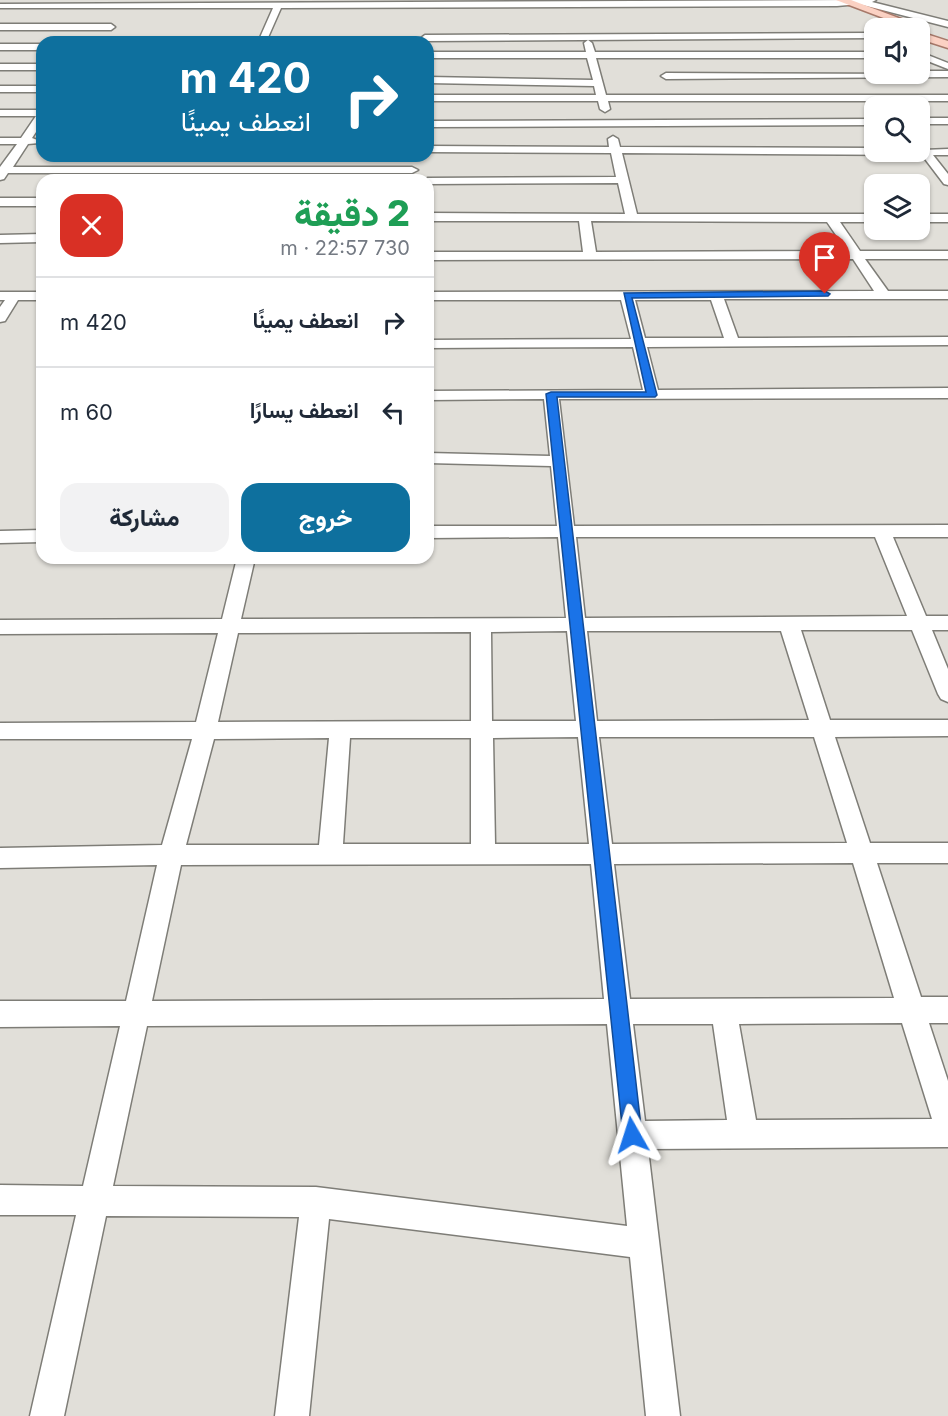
<!DOCTYPE html>
<html lang="ar">
<head>
<meta charset="utf-8">
<style>
	:root { --surface:#fff; --page:#f2f2f3; --text:#1f2937; --muted:#747a83; --line:#e0e1e3; --accent:#0e709e }
	body { margin:0; font-family:Inter,Vazirmatn,sans-serif; background:var(--page); color:var(--text); direction:rtl; height:100vh; display:flex; flex-direction:column; font-size:22px; white-space:nowrap }
	* { box-sizing:border-box; margin:0 }
	p { font-size:20px; color:var(--muted) }
	.icon { flex:none; width:33px; height:33px; fill:none; stroke:currentColor; stroke-width:2; stroke-linecap:round; stroke-linejoin:round }
	.map { position:relative; flex:1; overflow:hidden; direction:ltr }
	.side { position:absolute; left:36px; top:174px; width:398px; height:390px; display:flex; flex-direction:column; background:var(--surface); border-radius:18px; box-shadow:0 2px 4px #0004; direction:rtl }
	.side>* { flex:none }
	.hud { position:absolute; left:36px; top:36px; width:398px; height:126px; border-radius:18px; box-shadow:0 2px 4px #0004; direction:rtl; background:#0e709e; color:#fff; overflow:hidden }
	.fabs { position:absolute; left:864px; top:18px; display:grid; gap:12px }
	.fabs a { display:grid; place-items:center; width:66px; height:66px; border-radius:12px; background:var(--surface); box-shadow:0 2px 4px #0004; font-size:30px }
	.pin { position:absolute; display:grid; place-items:center; width:51px; height:51px; color:#fff; margin:-62px -26px; border-radius:50% 50% 50% 0; rotate:-45deg; box-shadow:0 0 6px #0007 }
	.pin .icon { rotate:45deg }
	.me { position:absolute; width:66px; margin:-33px; rotate:354deg; stroke-linejoin:round; filter:drop-shadow(0 0 4px #0008) }
	.turn { display:flex; align-items:center; gap:21px; height:126px; padding:0 24px; font-size:27px }
	.turn .icon { width:78px; height:78px; stroke-width:2.5 }
	.turn b { display:block; font-size:42px; line-height:51px }
	.round { display:grid; place-items:center; flex:none; width:63px; height:63px; border-radius:18px; background:var(--page) }
	.overview { display:flex; align-items:center; justify-content:space-between; height:102px; padding:0 24px }
	h1 { font-size:36px; font-weight:800; line-height:45px; color:#1e9e55 }
	.action { display:flex; gap:12px; margin-top:auto; padding:12px 24px }
	.action a { flex:1; height:69px; border-radius:18px; background:var(--accent); color:#fff; font-size:24px; font-weight:800; line-height:69px; text-align:center }
	.action a+a { background:var(--page); color:var(--text) }
	ul { padding:0; list-style:none }
	li { display:flex; align-items:center; gap:18px; height:90px; padding:0 24px; border-top:2px solid var(--line) }
	li div { flex:1 }
	li b { display:block; font-size:22px }
	li em { font-style:normal }
	.map>svg:first-child { display:block }
	.lines { fill:none; stroke-linecap:round; stroke-linejoin:round }
	.minor-casing { stroke:#7e7d77; stroke-width:3 }
	.major-casing { stroke:#a7796a; stroke-width:3 }
	.minor { fill:#fff; fill-rule:evenodd }
	.major { fill:#fbd1c3; fill-rule:evenodd }
	.route { fill:#1a73e8; stroke:#114b97; stroke-width:1.5 }
</style>
</head>
<body>
<div class="map">
<svg width="948" height="1416" viewBox="0 0 948 1416">
	<rect width="100%" height="100%" fill="#e1dfd9"/>
	<g class="lines">
		<g class="minor-casing">
			<g id="minor">
				<path d="M851,0H876L872,2L948,21V27L859,4L837,6L281,8L266,42H258L273,8H0V4Z"/>
				<path d="M0,24H111L115,27L111,30H0Z"/>
				<path d="M870,33L873,34V38L425,41L421,38L425,35Z"/>
				<path d="M588,40L592,43L595,52H874V58H596L606,95H948V101H608L610,109L605,112L600,109L598,101H428V95H596L594,86L428,83V77L593,80L587,58H428V52H586L584,43Z"/>
				<rect x="0" y="44" width="42" height="6"/>
				<path d="M920,52L948,63V69L920,58Z"/>
				<rect x="0" y="64" width="42" height="6"/>
				<path d="M920,71H948V77L666,79L661,76L666,73L920,74Z"/>
				<rect x="0" y="86" width="42" height="6"/>
				<path d="M0,110H42V123L32,138L40,141L39,143L28,144L13,167H412L418,170L412,173H8L4,179L0,180V167L17,144H0V138H21L36,116H0Z"/>
				<rect x="920" y="118" width="28" height="6"/>
				<path d="M874,119V125L428,127V121Z"/>
				<path d="M613,136L618,139L620,147L874,148V152L948,149V155H933L948,174V185L944,184L922,155L622,153L637,214H874V222H840L860,251H948V259H865L888,291H948V299H724L738,338L948,337V345L647,347L658,390L948,388V398L559,399L574,526L948,525V537H893L926,616H948V630H932L948,669V702L941,699L938,694L912,630H801L830,720H948V736L835,737L870,843H948V863H877L921,997H948V1023H929L948,1081V1147L648,1149L680,1416H646L630,1257L329,1219L309,1416H275L299,1217L106,1216L64,1416H30L76,1215H0V1185L83,1186L120,1026L0,1027V1001H126L157,865L0,868V848L162,845L192,739H0V723L196,722L218,633L0,634V620L222,619L237,558H255L241,619L566,618L558,537L428,538V526H557L551,466L428,463V453L550,456L544,399L428,400V391L643,390L633,347L428,348V340L631,339L621,300H428V292L874,291L853,259L428,260V252H583L579,221H428V213L625,214L618,183L428,184V180H423L428,178L616,177L611,153L428,152V146L609,147L608,139ZM591,221L827,222L847,251L596,252ZM635,300H711L724,338H645ZM576,537H875L907,616L585,618ZM567,631L576,721H492L491,632ZM587,631H781L809,720L597,721ZM471,632V721L218,722L238,633ZM578,737L589,844H495L493,738ZM599,737H814L847,843L612,844ZM329,738L319,845H186L214,739ZM350,738H471V844H343ZM853,863L894,998L630,999L614,864ZM591,864L604,999L152,1001L181,865ZM902,1023L932,1119L756,1120L739,1024ZM607,1024L627,1226L316,1187L113,1186L147,1026ZM633,1024H713L727,1120L645,1121Z"/>
				<rect x="0" y="198" width="42" height="8"/>
				<rect x="920" y="214" width="28" height="8"/>
				<path d="M42,234V242L0,243V235Z"/>
				<path d="M0,292H42V300H18L5,321L0,322V307L5,300H0Z"/>
				<path d="M42,530V542L0,543V531Z"/>
			</g>
		</g>
		<g class="major-casing">
			<g id="major">
				<path d="M836,0H851L925,28L920,31V28H910Z"/>
				<path d="M920,32L948,41V48L920,39Z"/>
			</g>
		</g>
		<use href="#minor" class="minor"/>
		<use href="#major" class="major"/>
	</g>
	<path class="route" d="M825,291L830,294L828,296L632,298L657,395L655,397H557L642,1135L639,1141L632,1144L626,1141L623,1135L546,394L551,392H646L624,293Z"/>
</svg>
<div class="fabs">
<a><svg class="icon" aria-label="sound" viewBox="0 0 24 24"><path d="M4 9h4l5-4v14l-5-4H4zM17 9q2 3 0 6"/></svg></a>
<a><svg class="icon" aria-label="search" viewBox="0 0 24 24"><circle cx="10" cy="10" r="6"/><path d="M15 15l6 6"/></svg></a>
<a><svg class="icon" aria-label="layers" viewBox="0 0 24 24"><path d="M12 4l9 5-9 5-9-5zM3 14l9 5 9-5"/></svg></a>
</div>
<div class="pin" style="left:825px;top:294px;background:#d93025"><svg class="icon" aria-label="arrive" viewBox="0 0 24 24"><path d="M6 21V4h12l-3 4 3 4H6"/></svg></div>
<svg class="me" style="left:632px;top:1135px" viewBox="-20 -20 40 40"><path d="M0-17L14 15 0 8-14 15z" fill="#1a73e8" stroke="#fff" stroke-width="4"/></svg>
<div class="hud">
<div class="turn"><svg class="icon" aria-label="right" viewBox="0 0 24 24"><path d="M7 20v-9h11M14 6l5 5-5 5"/></svg><div><b>420 m</b>انعطف يمينًا</div></div>
</div>
<section class="side">
<div class="overview"><div><h1>2 دقيقة</h1><p>730 m · 22:57</p></div><a class="round" style="background:#d93025;color:#fff"><svg class="icon" aria-label="close" viewBox="0 0 24 24"><path d="M6 6l12 12M18 6L6 18"/></svg></a></div>
<ul>
<li><svg class="icon" aria-label="right" viewBox="0 0 24 24"><path d="M7 20v-9h11M14 6l5 5-5 5"/></svg><div><b>انعطف يمينًا</b></div><em>420 m</em></li>
<li><svg class="icon" aria-label="left" viewBox="0 0 24 24"><path d="M17 20v-9H6M10 6l-5 5 5 5"/></svg><div><b>انعطف يسارًا</b></div><em>60 m</em></li>
</ul>
<div class="action"><a>خروج</a><a>مشاركة</a></div>
</section>
</div>
</body>
</html>
